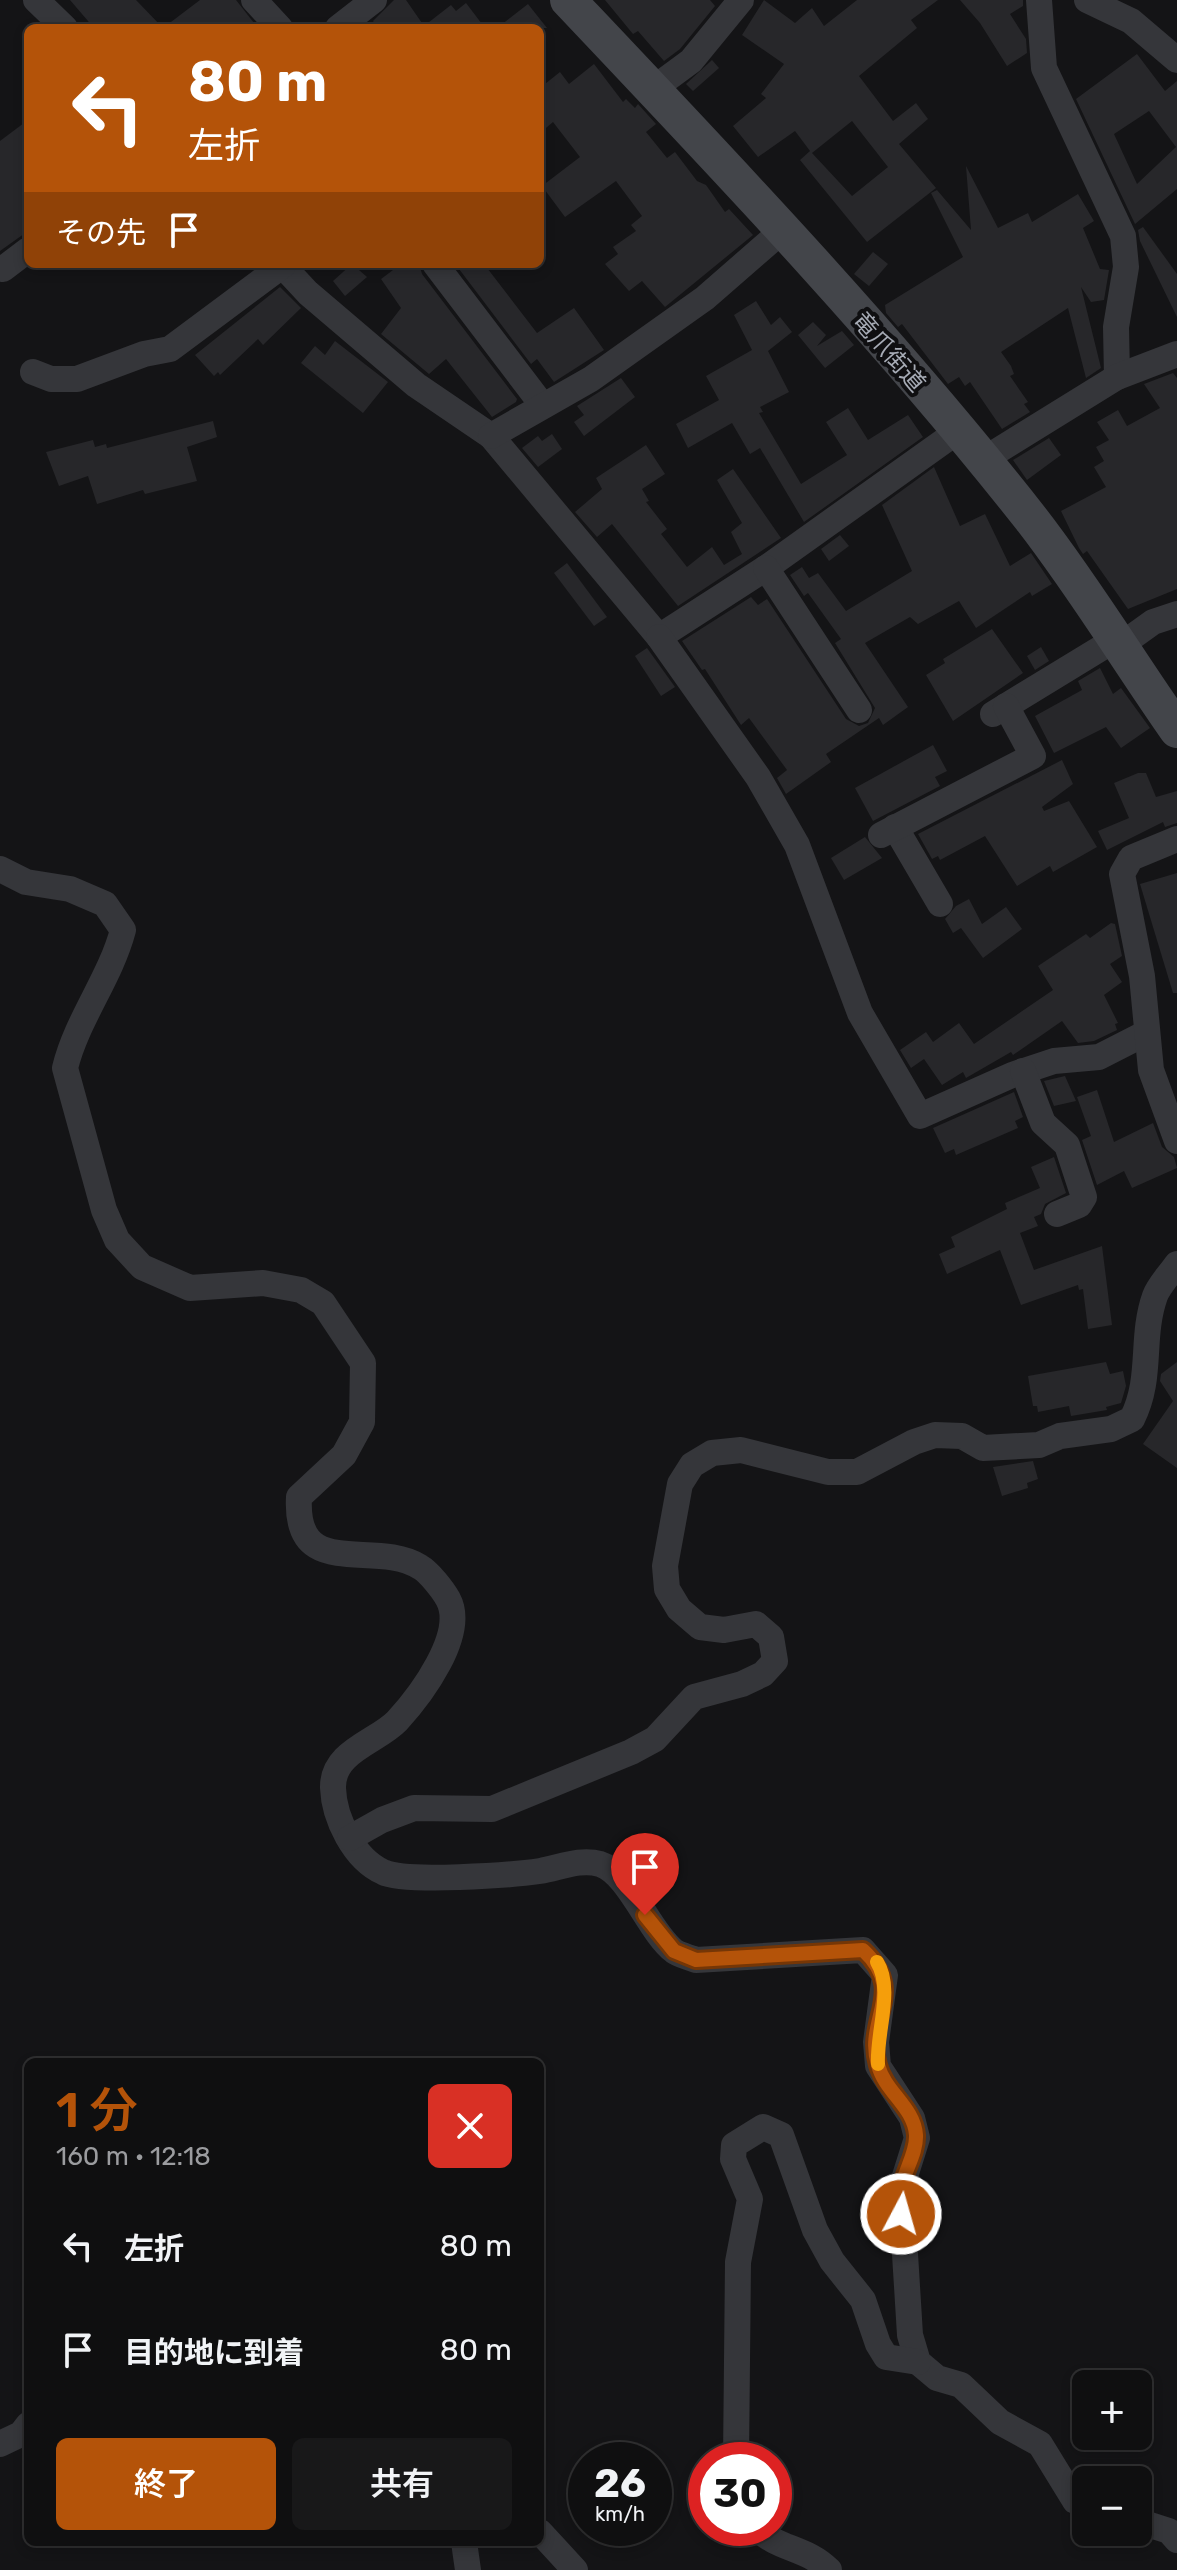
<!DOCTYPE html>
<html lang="ja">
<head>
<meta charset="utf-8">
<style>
	:root { --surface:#0f0f10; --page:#181819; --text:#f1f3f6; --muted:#9b9c9f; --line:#2f2f30; --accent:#b45309 }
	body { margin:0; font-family:Rubik,"Noto Sans JP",sans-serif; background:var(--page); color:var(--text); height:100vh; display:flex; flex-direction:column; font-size:30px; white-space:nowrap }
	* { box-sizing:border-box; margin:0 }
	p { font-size:26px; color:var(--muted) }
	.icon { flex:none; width:44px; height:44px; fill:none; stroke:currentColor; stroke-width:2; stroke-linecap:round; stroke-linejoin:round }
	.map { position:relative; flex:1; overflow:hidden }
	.panel { position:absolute; left:24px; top:2058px; width:520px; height:488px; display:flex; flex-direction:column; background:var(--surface); border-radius:12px; box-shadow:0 4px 12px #0003,0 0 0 2px var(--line) }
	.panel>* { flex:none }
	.hud { position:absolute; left:24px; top:24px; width:520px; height:244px; border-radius:12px; box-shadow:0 4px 12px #0003,0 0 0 2px var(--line); background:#b45309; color:#fff; overflow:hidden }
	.controls { position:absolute; left:1072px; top:2370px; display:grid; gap:16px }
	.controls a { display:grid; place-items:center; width:80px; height:80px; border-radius:12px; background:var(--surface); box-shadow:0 4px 12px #0003,0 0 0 2px var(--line); font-size:40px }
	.speed { position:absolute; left:568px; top:2442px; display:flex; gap:16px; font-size:40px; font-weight:700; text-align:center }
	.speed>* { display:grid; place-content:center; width:104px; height:104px; border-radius:50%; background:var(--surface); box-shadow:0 4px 12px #0003,0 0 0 2px var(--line); line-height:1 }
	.speed small { font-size:20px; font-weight:400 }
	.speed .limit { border:12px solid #d22; background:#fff; color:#111 }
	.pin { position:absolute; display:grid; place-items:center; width:68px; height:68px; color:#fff; margin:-82px -34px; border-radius:50% 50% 50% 0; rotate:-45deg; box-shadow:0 0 8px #0007 }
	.pin .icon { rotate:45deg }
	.me { position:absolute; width:88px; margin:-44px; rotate:6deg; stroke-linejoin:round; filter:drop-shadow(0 0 6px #0008) }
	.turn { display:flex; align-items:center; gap:28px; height:168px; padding:0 32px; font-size:36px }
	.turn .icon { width:104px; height:104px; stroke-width:2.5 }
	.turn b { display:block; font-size:56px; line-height:68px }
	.then { display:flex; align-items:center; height:76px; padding:0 32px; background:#0003; gap:16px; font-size:30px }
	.round { display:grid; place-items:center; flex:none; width:84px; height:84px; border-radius:12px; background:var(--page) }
	.head { display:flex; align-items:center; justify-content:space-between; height:136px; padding:0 32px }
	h1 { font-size:48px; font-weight:600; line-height:60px; color:var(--accent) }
	.primary-button { display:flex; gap:16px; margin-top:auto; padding:16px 32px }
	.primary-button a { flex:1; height:92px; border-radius:12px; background:var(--accent); color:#fff; font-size:32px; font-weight:600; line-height:92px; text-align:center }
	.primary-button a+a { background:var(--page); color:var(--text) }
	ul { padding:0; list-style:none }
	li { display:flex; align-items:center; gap:24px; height:104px; padding:0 32px }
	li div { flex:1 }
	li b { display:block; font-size:30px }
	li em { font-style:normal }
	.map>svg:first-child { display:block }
	.building { fill:#27272a; fill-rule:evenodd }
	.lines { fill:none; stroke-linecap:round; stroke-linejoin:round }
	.street { stroke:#35363a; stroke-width:26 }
	.secondary { stroke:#43454a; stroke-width:36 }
	.route-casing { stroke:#753606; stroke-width:20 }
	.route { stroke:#b45309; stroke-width:14 }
	.slow { stroke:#f59e0b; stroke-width:14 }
	.labels { text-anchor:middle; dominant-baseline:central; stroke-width:8; stroke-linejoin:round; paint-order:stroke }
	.street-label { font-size:24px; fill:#a6abb5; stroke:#0f0f11 }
</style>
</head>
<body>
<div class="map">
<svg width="1177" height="2570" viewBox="0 0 1177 2570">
	<rect width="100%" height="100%" fill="#141416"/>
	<g class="building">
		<path d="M70,0H136L163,28L200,0H236L258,28H94Z"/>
		<path d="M394,0H406L424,26L451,5L456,11L466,3L485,28H378L373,21Z"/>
		<path d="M605,0H710L715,6L680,49L664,61L638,31L633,34Z"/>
		<path d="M764,0L795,23L812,8L824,26L857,0H938L911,20L917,28L859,76L893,121L916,103L928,119L899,144L936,188L867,242L800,160L810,151L795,131L758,157L733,126L766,98L761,94L784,64L742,35ZM852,121L888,167L852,196L812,153Z"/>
		<path d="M960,0H1023V6L1010,14L1026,39L1027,53L1007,66L980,23Z"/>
		<path d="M528,4L547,28H497Z"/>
		<path d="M1137,54L1165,91L1177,81V189L1135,224L1076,99ZM1149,111L1176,147L1137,184L1114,134Z"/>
		<path d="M712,60L719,68L693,91L686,84Z"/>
		<path d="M594,64L623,102L626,99L635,108L638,104L656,124L646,132L667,158L675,152L697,181L706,185L725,212L729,209L753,235L665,307L642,281L629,291L605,264L618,254L613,247L636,231L631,225L642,216L616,181L565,217L542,186L580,157L553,122L540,133V88L560,72L569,84Z"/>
		<path d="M28,120V231L0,251V141Z"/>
		<path d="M966,166L998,228L1028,213L1032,222L1078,194L1094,221L1083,228L1100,269L1109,270L1104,300L1091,302L1081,287L1101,368L1086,378L1068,308L1001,352L1011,366L1014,374L1010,376L1028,402L1024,404L1030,412L1002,429L970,382L965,386L959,377L948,384L902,324L898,327L886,313L885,305L963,257L931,193L937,190L971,230Z"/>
		<path d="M1143,227L1177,274V317L1140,241L1138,230Z"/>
		<path d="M873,252L888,264L869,286L854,274Z"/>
		<path d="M352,264L367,277L345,296L333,281Z"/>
		<path d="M401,264H419L422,274L517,399L516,402L492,417L446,359L429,374L381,334L401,308L381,279Z"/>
		<path d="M484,264L537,333L574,308L604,350L554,382L537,359L531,364L456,265Z"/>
		<path d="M280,287L301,308L263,345L258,339L220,375L218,372L214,376L195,355Z"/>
		<path d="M756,301L771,325L780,317L792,332L768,351L789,392L760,407L763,412L759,413L801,484L847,455L826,422L848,408L868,440L908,415L923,437L804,522L760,448L750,454L732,423L688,448L676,424L719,400L706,376L752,350L734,315Z"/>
		<path d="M813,322L826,335L817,346L842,331L854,345L825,368L798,335Z"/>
		<path d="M335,341L388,382L363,413L301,363L315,346L325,355Z"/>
		<path d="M1173,373L1177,378V589L1128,609L1087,551L1083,554L1079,548L1061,511L1106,487L1094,467L1104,461L1096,447L1109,440L1097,422L1118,410L1127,426L1160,408L1144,384Z"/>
		<path d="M621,378L635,397L584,436L574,422L584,415L577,406Z"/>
		<path d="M213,421L217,437L187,447L197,481L145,494L143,490L97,504L88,476L59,486L46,452L93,440L95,447L106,444L107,448Z"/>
		<path d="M552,434L562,449L538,467L522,448L538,436L542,441Z"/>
		<path d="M1049,438L1061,455L1027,480L1013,460Z"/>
		<path d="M646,445L665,474L642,489L649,501L646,502L667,529L661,534L687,567L712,547L724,565L742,554L731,532L742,523L717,480L733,469L781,538L678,606L612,524L597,537L575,512L602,489L596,478Z"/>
		<path d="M934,467L960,526L985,514L1010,566L1031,553L1052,584L1032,596L1030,592L976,628L959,601L918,624L910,617L865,643L908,707L883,725L879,718L826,754L831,762L786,794L777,778L787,770L749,718L741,725L705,669L702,670L682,641L751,597L758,605L767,599L846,719L859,726L868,723L875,708L835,643L841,639L808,593L804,596L790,575L802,567L809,578L818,573L846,611L912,571L882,505Z"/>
		<path d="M840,535L849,546L829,561L821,549Z"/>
		<path d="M567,563L607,617L594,626L554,573Z"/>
		<path d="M992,629L1023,673L953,721L926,675L945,663L943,659Z"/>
		<path d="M1041,647L1049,661L1035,670L1027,656Z"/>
		<path d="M647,648L675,687L661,696L635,656Z"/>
		<path d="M1100,668L1113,694L1121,688L1150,728L1121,748L1106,727L1054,753L1035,716L1082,690L1078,681Z"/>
		<path d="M933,745L947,771L935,777L940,786L873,821L855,788Z"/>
		<path d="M1062,760L1073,784L1042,807L1044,811L1069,801L1097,847L1053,872L1050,866L1017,886L985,836L940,860L938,856L932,859L918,834Z"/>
		<path d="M1138,773H1146L1156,797L1177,791V823L1165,827L1163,822L1107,850L1098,831L1129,818L1114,783Z"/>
		<path d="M865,837L882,858L844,880L831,858Z"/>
		<path d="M1177,873V993H1173L1140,884Z"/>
		<path d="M969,899L982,924L1006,907L1022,929L983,958L961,928L953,933L945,919L956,906Z"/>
		<path d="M1111,923L1115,924L1122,956L1110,964L1122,982L1104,995L1118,1023L1115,1024L1117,1030L1094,1041L1078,1043L1062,1021L1013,1055L1011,1052L966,1078L963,1072L942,1085L924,1059L911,1068L900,1050L926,1032L933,1042L959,1023L974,1044L1053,990L1038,966L1086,934L1090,938Z"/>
		<path d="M1065,1076L1076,1101L1054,1106L1044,1081Z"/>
		<path d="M1097,1090L1114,1142L1153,1123L1162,1147L1174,1157L1177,1168L1132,1188L1124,1171L1097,1185L1082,1140L1091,1136L1077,1097Z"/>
		<path d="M1014,1092L1023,1117L1015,1121L1018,1128L956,1155L954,1149L945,1153L933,1128Z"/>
		<path d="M1054,1157L1066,1193L1045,1204L1041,1214L1034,1217L1038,1226L1020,1233L1034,1270L1102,1246L1112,1325L1088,1329L1083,1289L1079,1290L1078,1285L1021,1305L1000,1250L947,1274L939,1254L955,1247L951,1237L1007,1209L1005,1203L1040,1188L1031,1167Z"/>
		<path d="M1106,1362L1110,1374L1123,1371L1126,1386L1121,1403L1106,1407L1107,1410L1071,1416L1069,1406L1038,1412L1037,1406H1033L1028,1376Z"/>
		<path d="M1177,1362V1468L1143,1444L1173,1401L1160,1381L1161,1374Z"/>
		<path d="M1033,1461L1038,1479L1027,1483L1028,1488L1002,1496L993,1467Z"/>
	</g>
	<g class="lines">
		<g class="street">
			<path d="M36,0L65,28"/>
			<path d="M254,0L280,28"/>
			<path d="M1039,0L1044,68L1123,236L1126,267L1116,327L1117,377"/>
			<path d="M1087,0L1131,21L1177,60"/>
			<path d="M338,28L374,0"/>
			<path d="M653,89L691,61L741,0"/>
			<path d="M281,264L308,293L416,385L491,436L659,637L766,568L958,431"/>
			<path d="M435,264L543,406"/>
			<path d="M3,269L28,250"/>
			<path d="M33,372L51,379H77L144,354L170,349L283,265"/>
			<path d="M491,436L591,379L705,298L783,230"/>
			<path d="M983,460L1117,377L1177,354"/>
			<path d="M766,568L859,710"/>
			<path d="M659,637L758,777L797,845L860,1013L920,1116L1012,1075L1054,1061L1099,1057L1146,1033"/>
			<path d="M1121,645L1153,622L1177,614"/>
			<path d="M993,714L1116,639"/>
			<path d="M895,827L940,904"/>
			<path d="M881,835L1033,756L1006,706"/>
			<path d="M1177,839L1131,858L1122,874L1142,976L1151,1070L1177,1141"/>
			<path d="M0,869L26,882L70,889L105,904L123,930C110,979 77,1019 65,1068L104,1210L117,1240L142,1267L190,1288L263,1283L301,1290L323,1303L363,1363L362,1422L344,1455L299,1497C294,1583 374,1538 420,1567C429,1572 443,1590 448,1599C467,1634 420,1696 397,1721C377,1742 332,1751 333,1788C334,1818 354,1859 383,1872C405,1883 512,1875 540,1871C559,1868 580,1858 600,1864C629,1873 649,1932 674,1951C679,1955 689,1957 696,1960L863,1950L885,1975L876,2042L878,2066L912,2118L917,2138L901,2189L910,2335L918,2362L937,2378L961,2385L1000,2422L1040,2444L1075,2501L1086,2504"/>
			<path d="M1023,1071L1043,1123L1067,1145L1084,1197L1079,1205L1057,1214"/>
			<path d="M350,1838L382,1820L414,1808L492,1809L631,1752L655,1739L694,1697L742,1684L763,1674L775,1661L771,1637L756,1624L724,1630L700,1627L679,1609L667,1589L665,1566L680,1484L692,1465L712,1453L741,1450L828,1472H857L914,1442L935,1435L962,1436L983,1448L1039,1445L1060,1436L1111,1429L1132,1419C1153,1378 1140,1338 1155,1296C1159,1285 1170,1274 1177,1264"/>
			<path d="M0,2444L21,2434L28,2425"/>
			<path d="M736,2460L738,2262L750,2199L733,2159L734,2145L763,2127L781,2135L815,2230L832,2261L863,2300L878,2344L886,2357L918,2362"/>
			<path d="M1138,2521L1169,2531L1177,2540"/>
			<path d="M756,2528C779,2550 806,2547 829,2570"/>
			<path d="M540,2532L575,2570"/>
			<path d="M464,2542L468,2570"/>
		</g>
		<path class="secondary" d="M568,0C727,168 889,338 1032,520C1084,587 1128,660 1177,730"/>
	</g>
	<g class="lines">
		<g class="route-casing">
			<path id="route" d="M645,1915L674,1951L696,1960L863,1950C908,1992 864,2019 878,2065C885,2092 914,2107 916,2135C917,2153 904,2171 901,2189C900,2197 901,2206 901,2214"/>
		</g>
		<use href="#route" class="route"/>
		<path class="slow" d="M877,1962C894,1989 876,2033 878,2064"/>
	</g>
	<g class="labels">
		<g class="street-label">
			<text transform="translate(889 352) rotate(49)">竜爪街道</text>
		</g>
	</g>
</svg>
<div class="controls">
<a>+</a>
<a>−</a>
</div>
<div class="speed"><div>26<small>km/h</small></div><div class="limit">30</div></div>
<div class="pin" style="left:645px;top:1915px;background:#d93025"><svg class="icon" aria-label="arrive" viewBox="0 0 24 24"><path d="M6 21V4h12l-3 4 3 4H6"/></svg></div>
<svg class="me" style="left:901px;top:2214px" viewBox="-20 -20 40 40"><circle r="17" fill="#b45309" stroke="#fff" stroke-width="3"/><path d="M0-11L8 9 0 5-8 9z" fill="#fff"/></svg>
<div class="hud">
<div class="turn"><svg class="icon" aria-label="left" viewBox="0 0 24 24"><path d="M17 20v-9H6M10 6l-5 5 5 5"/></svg><div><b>80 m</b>左折</div></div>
<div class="then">その先<svg class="icon" aria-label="arrive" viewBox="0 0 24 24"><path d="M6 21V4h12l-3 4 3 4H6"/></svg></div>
</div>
<section class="panel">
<div class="head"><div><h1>1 分</h1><p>160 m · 12:18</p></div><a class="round" style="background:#d93025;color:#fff"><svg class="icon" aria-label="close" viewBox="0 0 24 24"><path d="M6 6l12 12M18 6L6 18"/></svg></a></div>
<ul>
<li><svg class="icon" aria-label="left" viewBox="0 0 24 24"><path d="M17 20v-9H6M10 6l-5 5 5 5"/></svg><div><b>左折</b></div><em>80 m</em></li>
<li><svg class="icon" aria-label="arrive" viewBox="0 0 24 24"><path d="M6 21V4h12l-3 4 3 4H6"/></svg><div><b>目的地に到着</b></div><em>80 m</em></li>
</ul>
<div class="primary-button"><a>終了</a><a>共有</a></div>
</section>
</div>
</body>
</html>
